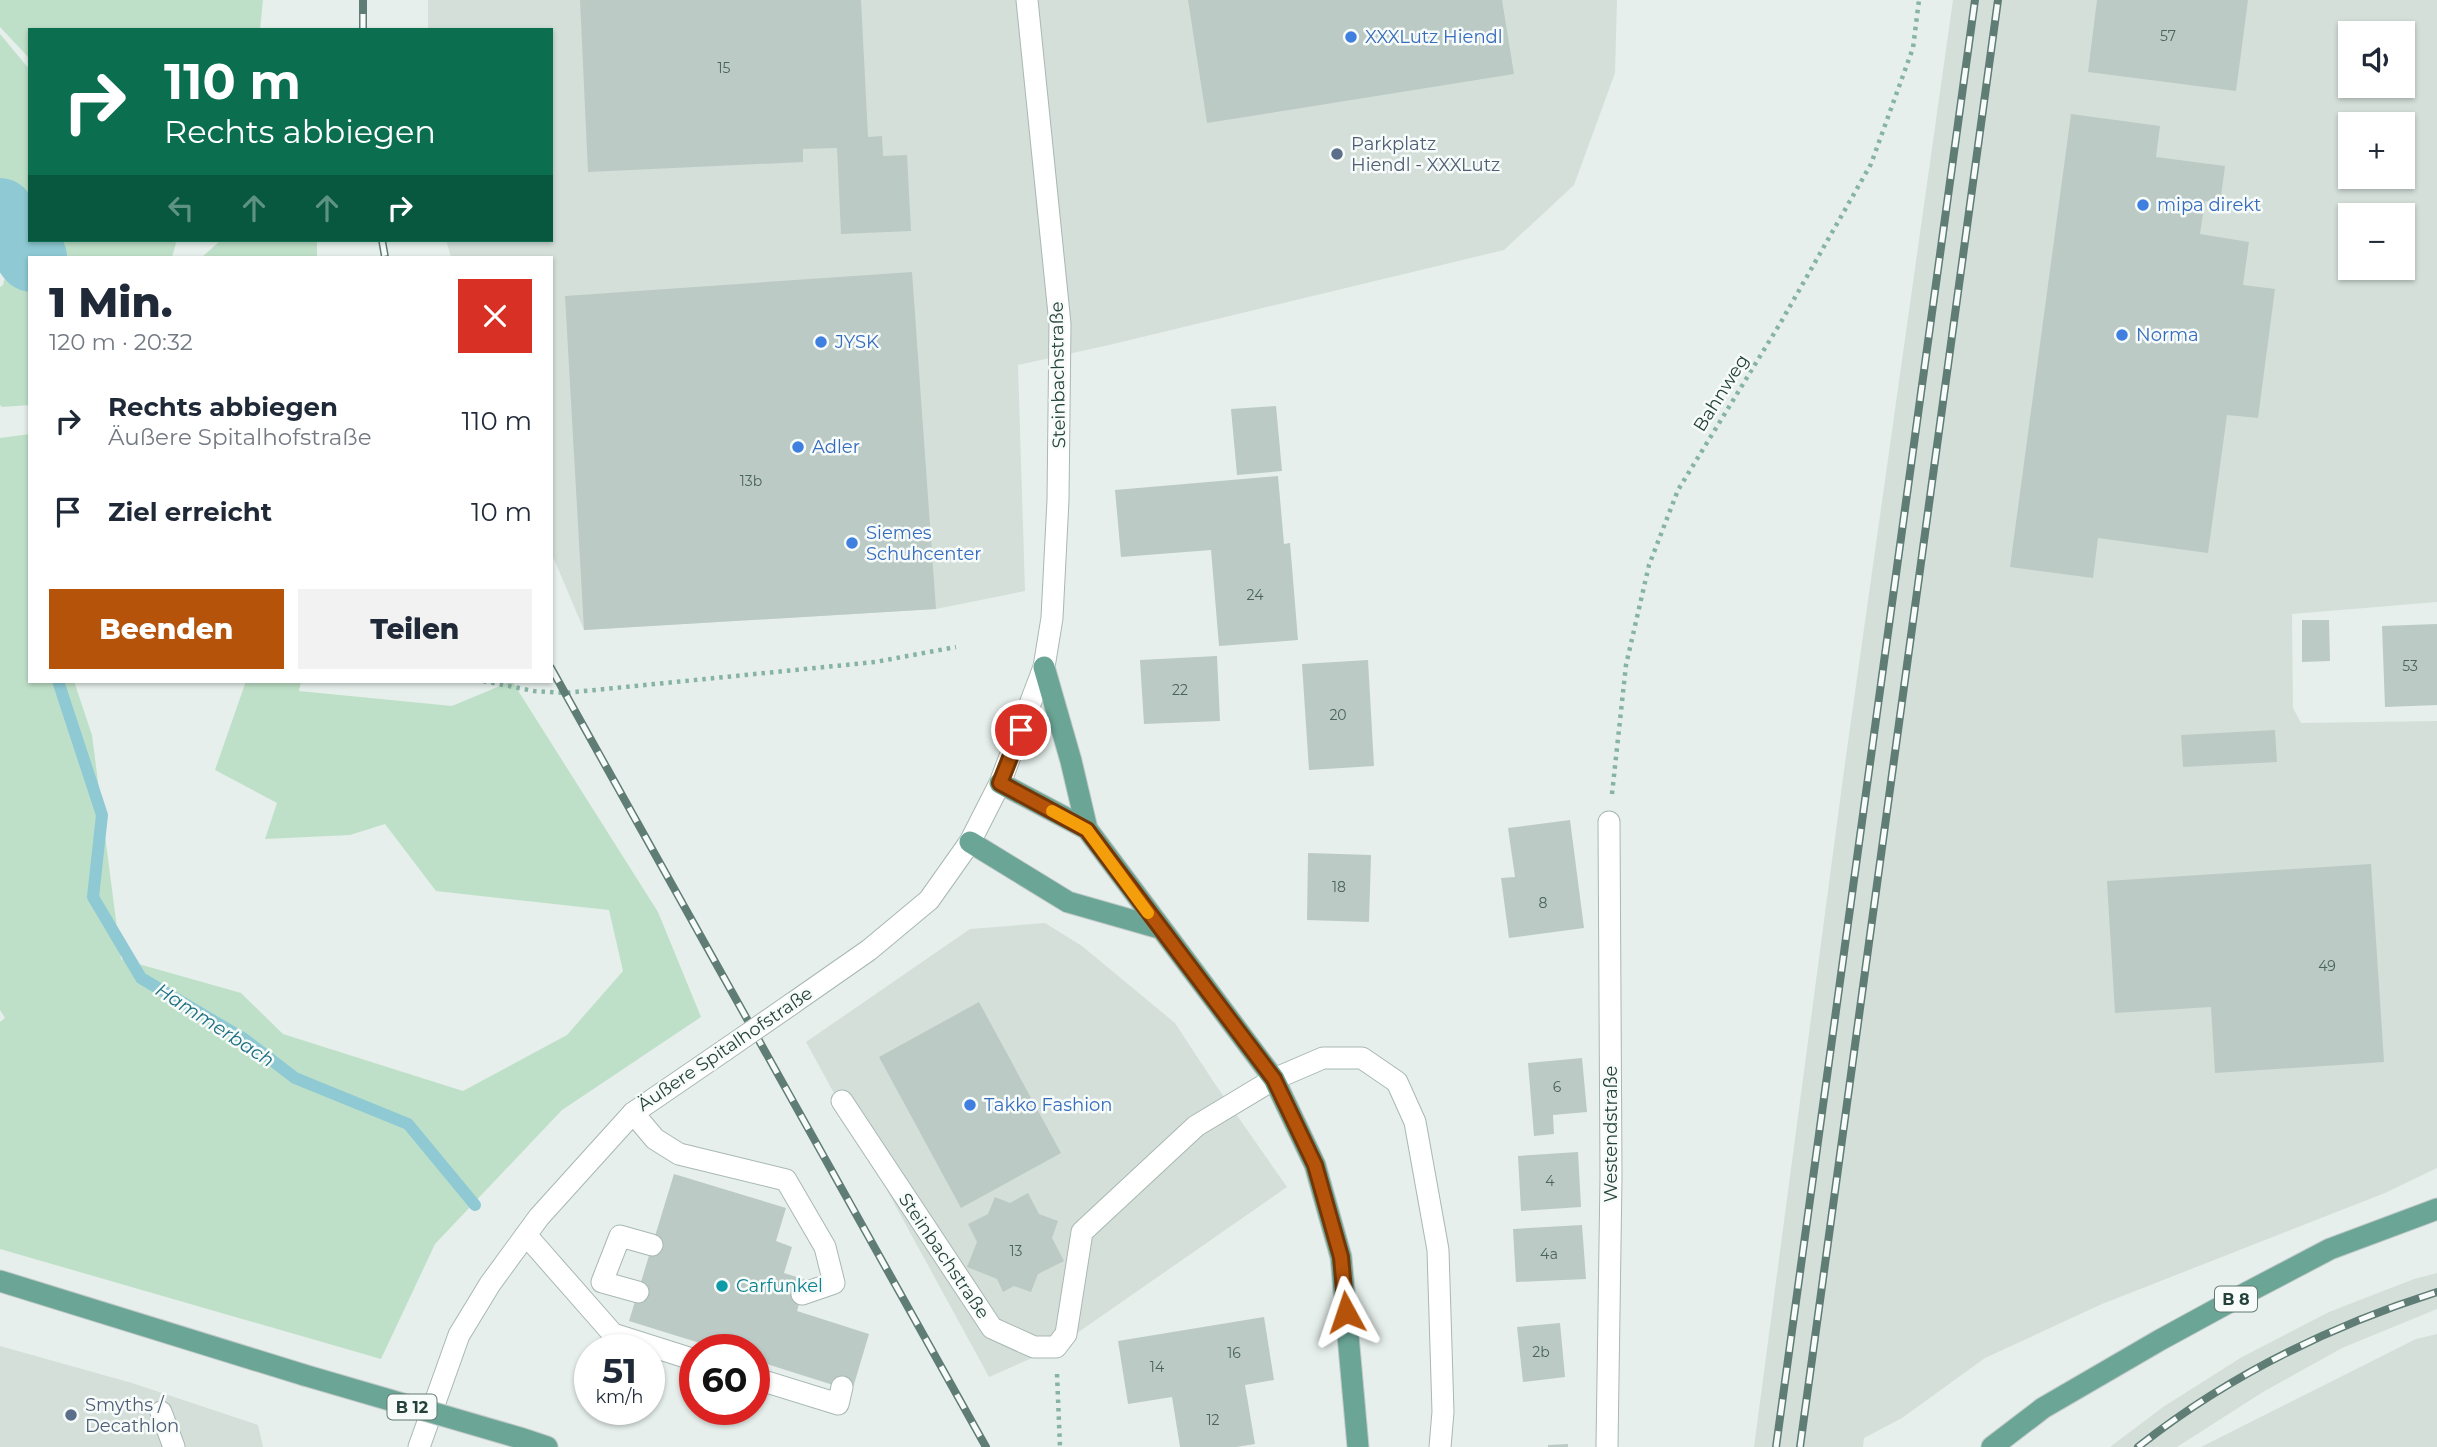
<!DOCTYPE html>
<html lang="de">
<head>
<meta charset="utf-8">
<style>
	:root { --surface:#fff; --page:#f2f2f3; --text:#1f2937; --muted:#747a83; --accent:#b45309 }
	body { margin:0; font-family:Montserrat,sans-serif; background:var(--page); color:var(--text); height:100vh; display:flex; flex-direction:column; font-size:26px; white-space:nowrap }
	* { box-sizing:border-box; margin:0 }
	p { font-size:23px; color:var(--muted) }
	.icon { flex:none; width:38px; height:38px; fill:none; stroke:currentColor; stroke-width:2; stroke-linecap:round; stroke-linejoin:round }
	.map { position:relative; flex:1; overflow:hidden }
	.drawer { position:absolute; left:28px; top:256px; width:525px; height:427px; display:flex; flex-direction:column; background:var(--surface); border-radius:0px; box-shadow:0 2px 5px #0004 }
	.drawer>* { flex:none }
	.banner { position:absolute; left:28px; top:28px; width:525px; height:214px; border-radius:0px; box-shadow:0 2px 5px #0004; background:#0b6e4f; color:#fff; overflow:hidden }
	.fabs { position:absolute; left:2338px; top:21px; display:grid; gap:14px }
	.fabs a { display:grid; place-items:center; width:77px; height:77px; border-radius:0px; background:var(--surface); box-shadow:0 2px 5px #0004; font-size:35px }
	.speed { position:absolute; left:574px; top:1334px; display:flex; gap:14px; font-size:35px; font-weight:700; text-align:center }
	.speed>* { display:grid; place-content:center; width:91px; height:91px; border-radius:50%; background:var(--surface); box-shadow:0 2px 5px #0004; line-height:1 }
	.speed small { font-size:18px; font-weight:400 }
	.speed .limit { border:10px solid #d22; background:#fff; color:#111 }
	.pin { position:absolute; display:grid; place-items:center; width:60px; height:60px; color:#fff; margin:-30px; border:4px solid #fff; border-radius:50%; box-shadow:0 2px 7px #0007 }
	.me { position:absolute; width:77px; margin:-38px; rotate:355deg; stroke-linejoin:round; filter:drop-shadow(0 0 5px #0008) }
	.turn { display:flex; align-items:center; gap:24px; height:147px; padding:0 21px; font-size:32px }
	.turn .icon { width:91px; height:91px; stroke-width:2.5 }
	.turn b { display:block; font-size:49px; line-height:60px }
	.lanes { display:flex; align-items:center; height:66px; padding:0 21px; background:#0003; justify-content:center; gap:35px; direction:ltr }
	.lanes .off { opacity:.35 }
	.round { display:grid; place-items:center; flex:none; width:74px; height:74px; border-radius:0px; background:var(--page) }
	.overview { display:flex; align-items:center; justify-content:space-between; height:119px; padding:0 21px }
	h1 { font-size:42px; font-weight:800; line-height:52px }
	.button { display:flex; gap:14px; margin-top:auto; padding:14px 21px }
	.button a { flex:1; height:80px; border-radius:0px; background:var(--accent); color:#fff; font-size:28px; font-weight:800; line-height:80px; text-align:center }
	.button a+a { background:var(--page); color:var(--text) }
	ul { padding:0; list-style:none }
	li { display:flex; align-items:center; gap:21px; height:91px; padding:0 21px }
	li div { flex:1 }
	li b { display:block; font-size:26px }
	li em { font-style:normal }
	.map>svg:first-child { display:block }
	.built { fill:#d4dfda; fill-rule:evenodd }
	.green { fill:#bfe0c8 }
	.lines { fill:none; stroke-linecap:round; stroke-linejoin:round }
	.stream { stroke:#8ec9d4; stroke-width:12 }
	.river { stroke:#8ec9d4; stroke-width:70 }
	.building { fill:#bbcac4 }
	.service-casing { stroke:#a8b8b2; stroke-width:23 }
	.minor-casing { stroke:#a8b8b2; stroke-width:23 }
	.tertiary-casing { stroke:#a8b8b2; stroke-width:23 }
	.primary-casing { stroke:#c2cac8; stroke-width:23 }
	.path { stroke:#86b3a5; stroke-width:4.5; stroke-dasharray:3.5 5; stroke-linecap:butt }
	.service { stroke:#fff; stroke-width:21 }
	.minor { stroke:#fff; stroke-width:21 }
	.tertiary { stroke:#fff; stroke-width:21 }
	.primary { stroke:#6aa596; stroke-width:21 }
	.rail-casing { stroke:#5f7d75; stroke-width:8 }
	.rail { stroke:#f7fbf9; stroke-width:5; stroke-dasharray:16; stroke-linecap:butt }
	.tertiary-bridge-casing { stroke:#a8b8b2; stroke-width:23; stroke-linecap:butt }
	.primary-bridge-casing { stroke:#c2cac8; stroke-width:23; stroke-linecap:butt }
	.tertiary-bridge { stroke:#fff; stroke-width:21 }
	.primary-bridge { stroke:#6aa596; stroke-width:21 }
	.route-casing { stroke:#753606; stroke-width:18 }
	.route { stroke:#b45309; stroke-width:12 }
	.slow { stroke:#f59e0b; stroke-width:12 }
	.shop-dot { fill:#3f7fe0; stroke:#f7fbf9; stroke-width:2.5 }
	.service-dot { fill:#5c6f8a; stroke:#f7fbf9; stroke-width:2.5 }
	.culture-dot { fill:#0f9aa8; stroke:#f7fbf9; stroke-width:2.5 }
	.labels { text-anchor:middle; dominant-baseline:central; stroke-width:5; stroke-linejoin:round; paint-order:stroke }
	.number-label { font-size:14px; fill:#4a645c }
	.shield { fill:#f7fbf9; stroke:#637a73; stroke-width:2 }
	.shield-label { font-size:16px; font-weight:bold; fill:#24423a }
	.shop-label { font-size:18px; fill:#366cbe; stroke:#f7fbf9; text-anchor:start }
	.service-label { font-size:18px; fill:#4e5e75; stroke:#f7fbf9; text-anchor:start }
	.street-label { font-size:18px; fill:#24423a; stroke:#f7fbf9 }
	.culture-label { font-size:18px; fill:#0d838f; stroke:#f7fbf9; text-anchor:start }
	.water-label { font-size:19px; font-style:italic; fill:#1c6f80; stroke:#f7fbf9 }
</style>
</head>
<body>
<div class="map">
<svg width="2437" height="1447" viewBox="0 0 2437 1447">
	<rect width="100%" height="100%" fill="#e6efeb"/>
	<g class="built">
		<path d="M428,0H1617L1615,73L1574,185L1504,250L1109,345L1018,365L1025,591L936,609L584,630L551,552V257H451L446,240H551V30H428Z"/>
		<path d="M1953,0H2437V602L2292,614L2293,708L2301,723L2437,721V1168L2385,1193L2102,1304L1985,1358L1902,1418L1864,1438L1863,1447H1754L1845,763ZM2350,33H2403V86H2350ZM2350,124H2403V177H2350ZM2350,215H2403V268H2350Z"/>
		<path d="M1045,923L1082,946L1175,1023L1215,1084L1287,1187L1057,1347L989,1377L806,1042L970,929Z"/>
		<path d="M2437,1273V1309L2342,1348L2263,1392L2177,1447H2110L2163,1407L2242,1357L2329,1312L2414,1279Z"/>
		<path d="M2437,1334V1447H2201L2416,1339Z"/>
		<path d="M0,1346L132,1383L258,1425L263,1447H0Z"/>
	</g>
	<g class="green">
		<path d="M0,0H263L260,30H30V59L0,27Z"/>
		<path d="M0,34L30,70V240H173L176,243L172,257H30V405L2,407L0,405V287L3,285L9,259L0,252Z"/>
		<path d="M221,240H317V257H202Z"/>
		<path d="M30,434V681H74L92,735L121,959L241,993L283,1034L463,1091L567,1035L623,971L609,910L436,891L385,824L350,835L265,839L277,803L215,770L246,681H301L299,691L452,706L512,681L658,912L701,1017L562,1110L435,1244L381,1359L0,1249V1022L5,1018L0,1010V438Z"/>
	</g>
	<g class="lines">
		<path class="stream" d="M58,681L102,815L93,897L141,978L244,1039L295,1078L408,1124L475,1205"/>
		<path class="river" d="M0,213L32,257"/>
	</g>
	<g class="building">
		<path d="M580,0H861L868,137L882,136L883,156L907,155L911,231L841,234L837,148L803,149V162L588,172Z"/>
		<path d="M1188,0H1502L1514,74L1207,123Z"/>
		<path d="M2097,0H2248L2236,91L2088,72Z"/>
		<path d="M2071,114L2160,126L2156,157L2225,166L2220,204L2205,201L2200,234L2249,242L2243,285L2275,289L2258,418L2227,415L2208,553L2098,538L2093,578L2010,567Z"/>
		<path d="M912,272L936,609L584,630L565,296Z"/>
		<path d="M1276,406L1282,471L1237,475L1231,409Z"/>
		<path d="M1278,476L1284,544L1290,543L1298,640L1219,646L1211,550L1121,557L1115,490Z"/>
		<path d="M2302,620H2329L2330,661L2302,662Z"/>
		<path d="M2437,624V705L2385,707L2382,626Z"/>
		<path d="M1217,656L1220,721L1144,724L1140,660Z"/>
		<path d="M1368,660L1374,766L1309,770L1302,664Z"/>
		<path d="M2275,730L2277,762L2183,767L2181,735Z"/>
		<path d="M1570,820L1584,928L1509,938L1501,878L1515,877L1508,828Z"/>
		<path d="M1308,853L1371,855L1369,922L1307,920Z"/>
		<path d="M2371,864L2384,1062L2215,1073L2211,1007L2115,1013L2107,881Z"/>
		<path d="M979,1002L1061,1153L961,1208L879,1057Z"/>
		<path d="M1582,1058L1587,1112L1553,1115L1554,1134L1534,1136L1528,1063Z"/>
		<path d="M1578,1152L1581,1207L1521,1211L1518,1156Z"/>
		<path d="M674,1174L786,1208L776,1241L792,1247L784,1273L806,1280L797,1311L869,1334L852,1391L754,1360V1349H719L629,1321Z"/>
		<path d="M1028,1193L1039,1214L1058,1221L1052,1238L1064,1261L1038,1274L1031,1292L1014,1286L1003,1292L997,1279L967,1267L977,1242L968,1224L988,1214L995,1197L1010,1203Z"/>
		<path d="M1582,1225L1586,1279L1516,1282L1513,1229Z"/>
		<path d="M1264,1317L1274,1380L1245,1385L1255,1444L1236,1447H1180L1172,1397L1128,1404L1118,1341Z"/>
		<path d="M1560,1323L1565,1377L1523,1382L1517,1327Z"/>
		<path d="M1568,1444V1447H1548V1445Z"/>
	</g>
	<g class="lines">
		<g class="service-casing">
			<g id="service">
				<path d="M842,1101L992,1328L1034,1347H1056L1066,1334L1082,1232L1196,1126L1274,1079"/>
				<path d="M633,1113L655,1139L679,1154L786,1180L825,1247L834,1283L802,1294"/>
				<path d="M526,1235L613,1334L695,1360"/>
				<path d="M638,1292L602,1282L620,1236L652,1245"/>
				<path d="M754,1378L838,1404L842,1387"/>
				<path d="M161,1412L174,1447"/>
			</g>
		</g>
		<g class="minor-casing">
			<g id="minor">
				<path d="M1274,1079L1323,1058H1362L1397,1082L1415,1122L1438,1250L1443,1412L1440,1447"/>
				<path d="M1607,1447L1611,1177L1609,822"/>
			</g>
		</g>
		<g class="tertiary-casing">
			<g id="tertiary">
				<path d="M793,1003L869,950L929,900L970,842L1000,783L1044,667L1052,618L1058,500L1060,324L1027,0"/>
				<path d="M419,1447L459,1335L490,1284L539,1217L633,1113L725,1050"/>
			</g>
		</g>
		<g class="primary-casing">
			<g id="primary">
				<path d="M1044,667L1071,761L1087,829L1274,1079L1315,1165L1341,1257L1358,1447"/>
				<path d="M1000,783L1087,829"/>
				<path d="M970,842L1068,902L1159,928"/>
				<path d="M0,1281L304,1375"/>
				<path d="M520,1438L547,1447"/>
				<path d="M1992,1447L2043,1408L2160,1340L2248,1292L2330,1249L2437,1209"/>
			</g>
		</g>
		<g class="path">
			<path d="M483,681L534,691L565,693L875,662L956,647"/>
			<path d="M1612,794L1626,665L1649,565L1678,490L1781,322L1871,164L1913,48L1919,0"/>
			<path d="M1057,1374L1060,1447"/>
		</g>
		<use href="#service" class="service"/>
		<use href="#minor" class="minor"/>
		<use href="#tertiary" class="tertiary"/>
		<use href="#primary" class="primary"/>
		<g class="rail-casing">
			<g id="rail">
				<path d="M363,30V0"/>
				<path d="M382,240L385,257"/>
				<path d="M551,668L986,1447"/>
				<path d="M1776,1447L1975,0"/>
				<path d="M1800,1447L1998,0"/>
				<path d="M2138,1447C2226,1377 2330,1326 2437,1292"/>
			</g>
		</g>
		<use href="#rail" class="rail"/>
		<g class="tertiary-bridge-casing">
			<path id="tertiary-bridge" d="M725,1050L793,1003"/>
		</g>
		<g class="primary-bridge-casing">
			<path id="primary-bridge" d="M304,1375L520,1438"/>
		</g>
		<use href="#tertiary-bridge" class="tertiary-bridge"/>
		<use href="#primary-bridge" class="primary-bridge"/>
	</g>
	<g class="lines">
		<g class="route-casing">
			<path id="route" d="M1021,730L1000,783L1087,830L1274,1079L1315,1165L1341,1257L1346,1312"/>
		</g>
		<use href="#route" class="route"/>
		<path class="slow" d="M1052,811L1087,830L1148,913"/>
	</g>
	<g class="shop-dot">
		<circle cx="1351" cy="37" r="7"/>
		<circle cx="2143" cy="205" r="7"/>
		<circle cx="2122" cy="335" r="7"/>
		<circle cx="821" cy="342" r="7"/>
		<circle cx="798" cy="447" r="7"/>
		<circle cx="852" cy="543" r="7"/>
		<circle cx="970" cy="1105" r="7"/>
	</g>
	<g class="service-dot">
		<circle cx="1337" cy="154" r="7"/>
		<circle cx="71" cy="1415" r="7"/>
	</g>
	<circle class="culture-dot" cx="722" cy="1286" r="7"/>
	<g class="labels">
		<g class="number-label">
			<text x="2168" y="36">57</text>
			<text x="724" y="68">15</text>
			<text x="751" y="481">13b</text>
			<text x="1255" y="595">24</text>
			<text x="2410" y="666">53</text>
			<text x="1180" y="690">22</text>
			<text x="1338" y="715">20</text>
			<text x="1339" y="887">18</text>
			<text x="1543" y="903">8</text>
			<text x="2327" y="966">49</text>
			<text x="1557" y="1087">6</text>
			<text x="1550" y="1181">4</text>
			<text x="1016" y="1251">13</text>
			<text x="1549" y="1254">4a</text>
			<text x="1541" y="1352">2b</text>
			<text x="1234" y="1353">16</text>
			<text x="1157" y="1367">14</text>
			<text x="1213" y="1420">12</text>
		</g>
		<g class="shield">
			<rect x="2215" y="1286.5" width="42" height="25" rx="5"/>
			<rect x="387.5" y="1394.5" width="49" height="25" rx="5"/>
		</g>
		<g class="shield-label">
			<text x="2236" y="1299">B 8</text>
			<text x="412" y="1407">B 12</text>
		</g>
		<g class="shop-label">
			<text x="1365" y="37">XXXLutz Hiendl</text>
			<text x="2157" y="205">mipa direkt</text>
			<text x="2136" y="335">Norma</text>
			<text x="835" y="342">JYSK</text>
			<text x="812" y="447">Adler</text>
			<text x="866" y="533">Siemes<tspan x="866" dy="21">Schuhcenter</tspan></text>
			<text x="984" y="1105">Takko Fashion</text>
		</g>
		<g class="service-label">
			<text x="1351" y="144">Parkplatz<tspan x="1351" dy="21">Hiendl - XXXLutz</tspan></text>
			<text x="85" y="1405">Smyths /<tspan x="85" dy="21">Decathlon</tspan></text>
		</g>
		<g class="street-label">
			<text transform="translate(1058 375) rotate(-91)">Steinbachstraße</text>
			<text transform="translate(1721 393) rotate(-58)">Bahnweg</text>
			<text transform="translate(725 1049) rotate(-34)">Äußere Spitalhofstraße</text>
			<text transform="translate(1611 1134) rotate(-90)">Westendstraße</text>
			<text transform="translate(944 1256) rotate(56)">Steinbachstraße</text>
		</g>
		<g class="culture-label">
			<text x="736" y="1286">Carfunkel</text>
		</g>
		<g class="water-label">
			<text transform="translate(215 1025) rotate(33)">Hammerbach</text>
		</g>
	</g>
</svg>
<div class="fabs">
<a><svg class="icon" aria-label="sound" viewBox="0 0 24 24"><path d="M4 9h4l5-4v14l-5-4H4zM17 9q2 3 0 6"/></svg></a>
<a>+</a>
<a>−</a>
</div>
<div class="speed"><div>51<small>km/h</small></div><div class="limit">60</div></div>
<div class="pin" style="left:1021px;top:730px;background:#d93025"><svg class="icon" aria-label="arrive" viewBox="0 0 24 24"><path d="M6 21V4h12l-3 4 3 4H6"/></svg></div>
<svg class="me" style="left:1346px;top:1312px" viewBox="-20 -20 40 40"><path d="M0-17L14 15 0 8-14 15z" fill="#b45309" stroke="#fff" stroke-width="4"/></svg>
<div class="banner">
<div class="turn"><svg class="icon" aria-label="right" viewBox="0 0 24 24"><path d="M7 20v-9h11M14 6l5 5-5 5"/></svg><div><b>110 m</b>Rechts abbiegen</div></div>
<div class="lanes"><svg class="icon off" aria-label="left" viewBox="0 0 24 24"><path d="M17 20v-9H6M10 6l-5 5 5 5"/></svg><svg class="icon off" aria-label="ahead" viewBox="0 0 24 24"><path d="M12 20V5M6 11l6-6 6 6"/></svg><svg class="icon off" aria-label="ahead" viewBox="0 0 24 24"><path d="M12 20V5M6 11l6-6 6 6"/></svg><svg class="icon" aria-label="right" viewBox="0 0 24 24"><path d="M7 20v-9h11M14 6l5 5-5 5"/></svg></div>
</div>
<section class="drawer">
<div class="overview"><div><h1>1 Min.</h1><p>120 m · 20:32</p></div><a class="round" style="background:#d93025;color:#fff"><svg class="icon" aria-label="close" viewBox="0 0 24 24"><path d="M6 6l12 12M18 6L6 18"/></svg></a></div>
<ul>
<li><svg class="icon" aria-label="right" viewBox="0 0 24 24"><path d="M7 20v-9h11M14 6l5 5-5 5"/></svg><div><b>Rechts abbiegen</b><p>Äußere Spitalhofstraße</p></div><em>110 m</em></li>
<li><svg class="icon" aria-label="arrive" viewBox="0 0 24 24"><path d="M6 21V4h12l-3 4 3 4H6"/></svg><div><b>Ziel erreicht</b></div><em>10 m</em></li>
</ul>
<div class="button"><a>Beenden</a><a>Teilen</a></div>
</section>
</div>
</body>
</html>
